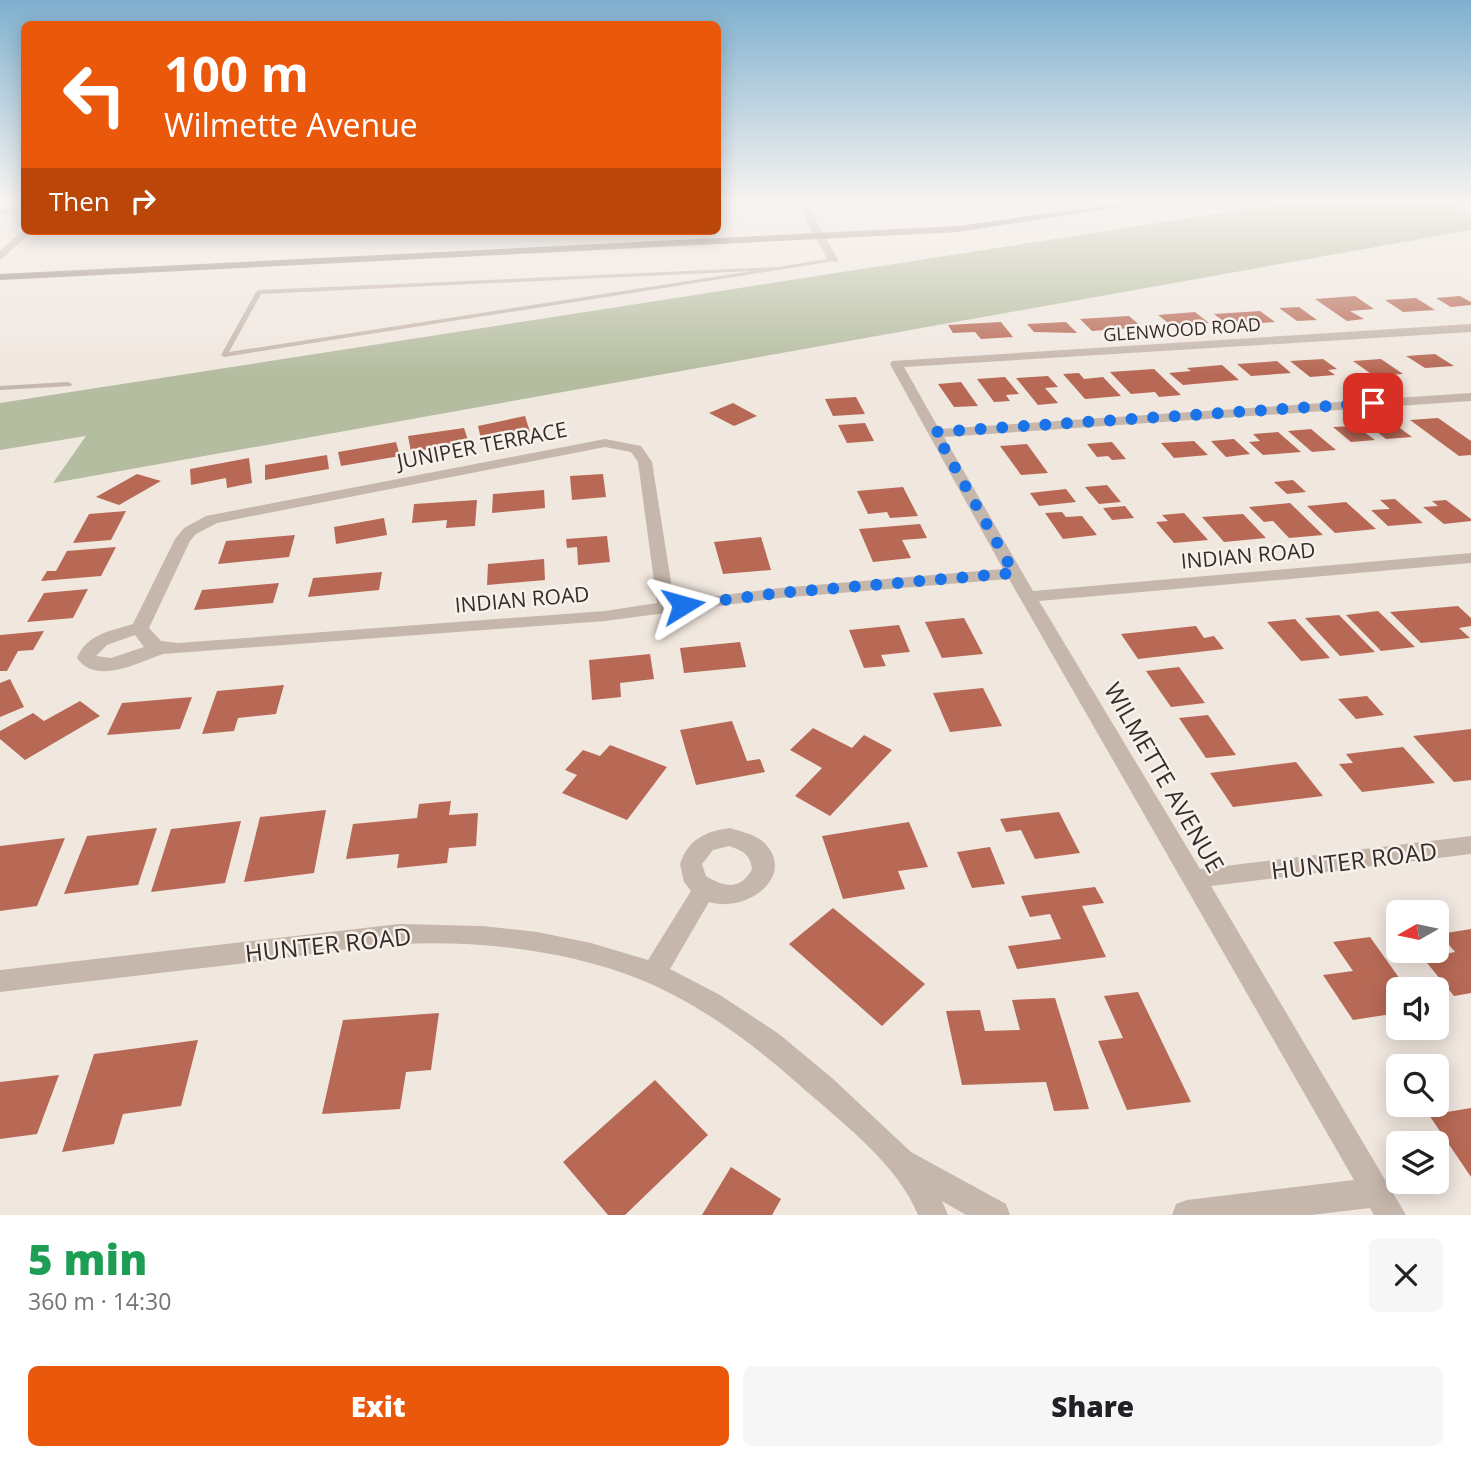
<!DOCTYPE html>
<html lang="en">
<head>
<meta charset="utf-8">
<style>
	:root { --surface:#fff; --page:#f6f6f6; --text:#202124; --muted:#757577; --accent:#ea580c }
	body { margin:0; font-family:"Open Sans",sans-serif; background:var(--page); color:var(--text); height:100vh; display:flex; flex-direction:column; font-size:26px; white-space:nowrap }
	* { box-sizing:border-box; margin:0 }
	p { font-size:23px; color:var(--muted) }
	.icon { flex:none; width:38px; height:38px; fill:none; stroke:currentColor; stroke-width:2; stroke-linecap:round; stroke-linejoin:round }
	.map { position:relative; height:1215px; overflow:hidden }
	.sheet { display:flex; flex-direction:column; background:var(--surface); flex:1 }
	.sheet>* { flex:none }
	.guide { position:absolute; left:21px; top:21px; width:700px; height:214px; border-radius:10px; box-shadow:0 4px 18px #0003; background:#ea580c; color:#fff; overflow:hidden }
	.needle { width:46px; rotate:261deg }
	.buttons { position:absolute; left:1386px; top:900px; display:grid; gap:14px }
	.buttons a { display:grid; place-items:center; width:63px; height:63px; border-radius:10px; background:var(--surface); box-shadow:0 4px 18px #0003; font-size:35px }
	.pin { position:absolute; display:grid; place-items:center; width:60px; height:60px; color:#fff; margin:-30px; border-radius:14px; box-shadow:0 4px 10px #0006 }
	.me { position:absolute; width:77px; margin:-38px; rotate:82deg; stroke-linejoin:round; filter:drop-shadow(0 0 5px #0008) }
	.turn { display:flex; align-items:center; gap:24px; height:147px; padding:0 28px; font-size:32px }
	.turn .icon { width:91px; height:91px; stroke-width:2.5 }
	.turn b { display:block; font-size:49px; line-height:60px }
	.then { display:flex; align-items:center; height:66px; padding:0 28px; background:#0003; gap:14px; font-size:26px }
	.round { display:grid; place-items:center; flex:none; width:74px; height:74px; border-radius:10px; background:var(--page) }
	.overview { display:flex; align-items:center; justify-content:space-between; height:119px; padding:0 28px }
	h1 { font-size:42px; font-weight:800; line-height:52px; color:#1e9e55 }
	.cta { display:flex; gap:14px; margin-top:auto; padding:14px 28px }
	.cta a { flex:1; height:80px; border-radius:10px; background:var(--accent); color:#fff; font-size:28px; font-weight:800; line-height:80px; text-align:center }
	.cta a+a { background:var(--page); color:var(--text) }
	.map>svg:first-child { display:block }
	.green { fill:#b5bda0 }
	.building { fill:#b76955 }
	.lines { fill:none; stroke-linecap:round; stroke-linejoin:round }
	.lane { fill:#c6b7ac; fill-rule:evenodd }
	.street { fill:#c6b7ac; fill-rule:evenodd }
	.secondary { fill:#9a877e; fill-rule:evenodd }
	.route { stroke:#1a73e8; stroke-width:12; stroke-dasharray:0 21.6 }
	.labels { text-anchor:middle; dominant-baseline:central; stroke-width:5; stroke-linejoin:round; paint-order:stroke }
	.far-street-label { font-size:18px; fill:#352d2a; stroke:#f8f1eb }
	.street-label { font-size:21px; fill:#352d2a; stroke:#f8f1eb }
	.near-street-label { font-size:24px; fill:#352d2a; stroke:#f8f1eb }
</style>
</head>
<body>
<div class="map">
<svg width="1471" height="1215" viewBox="0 0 1471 1215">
	<rect width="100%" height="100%" fill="#f0e7df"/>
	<path class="green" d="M1287,203H1471L1454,208L1471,217V230L53,483L86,436L0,450V403Z"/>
	<g class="building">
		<path d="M1355,296L1374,309L1350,311L1364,319L1347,321L1315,299Z"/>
		<path d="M1460,296L1471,302V305L1451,307L1436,298Z"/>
		<path d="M1416,298L1435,310L1403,312L1385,300Z"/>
		<path d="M1299,307L1317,320L1297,321L1279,308Z"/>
		<path d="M1260,311L1275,322L1240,324L1235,320L1223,321L1214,314Z"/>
		<path d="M1195,312L1209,323L1172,326L1158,315Z"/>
		<path d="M1129,316L1142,327L1092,331L1080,319Z"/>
		<path d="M1001,322L1013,337L981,339L975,332L953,333L948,325Z"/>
		<path d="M1066,322L1077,333L1034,332L1027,324Z"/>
		<path d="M1435,354L1454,366L1425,368L1406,356Z"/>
		<path d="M1323,359L1337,369L1328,370L1335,375L1310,377L1290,361Z"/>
		<path d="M1381,359L1403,374L1374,376L1353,361Z"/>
		<path d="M1277,361L1291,373L1251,376L1237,364Z"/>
		<path d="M1222,365L1239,380L1183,385L1169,373L1191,371L1187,368Z"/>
		<path d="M1154,369L1181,395L1159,397L1155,392L1131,394L1110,372Z"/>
		<path d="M1079,373L1084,379L1103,377L1121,396L1085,399L1063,374Z"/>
		<path d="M1048,376L1058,387L1045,388L1058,403L1038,405L1016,378Z"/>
		<path d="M1005,377L1019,394L1006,395L1010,401L994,402L977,379Z"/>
		<path d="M961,382L978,406L954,407L938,384Z"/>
		<path d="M856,397L865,414L833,416L825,399Z"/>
		<path d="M733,403L757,416L734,426L709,413Z"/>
		<path d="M525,416L530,432L481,439L478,426Z"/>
		<path d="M1438,418L1471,441V455L1459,456L1410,420Z"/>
		<path d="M865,423L874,441L847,443L838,425Z"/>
		<path d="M1393,423L1412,437L1386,439L1368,425Z"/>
		<path d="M1356,426L1375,440L1351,442L1333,427Z"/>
		<path d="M464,428L469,443L411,452L408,436Z"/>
		<path d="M1311,429L1336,450L1312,452L1288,431Z"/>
		<path d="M1278,432L1301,452L1263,455L1249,442L1260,441L1253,434Z"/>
		<path d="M1234,439L1250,454L1226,457L1211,441Z"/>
		<path d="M1194,441L1208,455L1174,458L1161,443Z"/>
		<path d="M396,442L400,456L341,466L338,452Z"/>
		<path d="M1112,442L1126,459L1112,460L1108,456L1097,457L1087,444Z"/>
		<path d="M1027,444L1048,473L1021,475L1000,446Z"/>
		<path d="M327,455L329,469L265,480V465Z"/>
		<path d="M249,458L252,483L227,488L226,478L191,485L190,469Z"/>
		<path d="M137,474L161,481L119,505L96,497Z"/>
		<path d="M603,474L606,497L572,500L570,476Z"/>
		<path d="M1293,480L1306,492L1287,494L1274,482Z"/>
		<path d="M1107,485L1121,502L1099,504L1085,487Z"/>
		<path d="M903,487L918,516L890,518L887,512L868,514L857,491Z"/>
		<path d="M1066,489L1076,502L1039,506L1030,493Z"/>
		<path d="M544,490L545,508L492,513L493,494Z"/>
		<path d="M1395,499L1423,523L1388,526L1371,510L1390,509L1380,500Z"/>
		<path d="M477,500L475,526L446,528L447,520L412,523L414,504Z"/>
		<path d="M1446,500L1471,519V521L1444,524L1423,507L1438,506L1432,501Z"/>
		<path d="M1346,502L1376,529L1335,533L1307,506Z"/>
		<path d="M1290,503L1323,535L1289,538L1273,521L1264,522L1249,507Z"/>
		<path d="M1125,506L1134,518L1112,520L1103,508Z"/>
		<path d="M126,511L111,540L73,543L89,514Z"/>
		<path d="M1062,512L1066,517L1082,516L1097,535L1063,539L1045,513Z"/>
		<path d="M1184,513L1208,540L1174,543L1156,522L1168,521L1162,515Z"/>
		<path d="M1243,514L1266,538L1224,542L1202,517Z"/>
		<path d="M384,518L387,535L336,544L334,527Z"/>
		<path d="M920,524L927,538L902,540L911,558L873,562L859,529Z"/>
		<path d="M295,535L289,557L218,564L226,541Z"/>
		<path d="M607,536L610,562L578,565L577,547L567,548L566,539Z"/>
		<path d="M761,537L771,570L723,574L714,542Z"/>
		<path d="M116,547L101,576L41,581L47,571H56L67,551Z"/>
		<path d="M544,559L545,580L487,585L488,564Z"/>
		<path d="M382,572L379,590L308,597L313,578Z"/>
		<path d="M279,583L273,603L194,610L202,590Z"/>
		<path d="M88,589L73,618L27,622L44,593Z"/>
		<path d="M1458,606L1471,618V626L1459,628L1470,638L1421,643L1390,612Z"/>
		<path d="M1378,611L1415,647L1381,651L1346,615Z"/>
		<path d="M1339,615L1375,652L1340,656L1305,618Z"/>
		<path d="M964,618L983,654L942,658L925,622Z"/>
		<path d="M1295,619L1330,658L1301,661L1267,622Z"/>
		<path d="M899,625L910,652L881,655L886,666L864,668L849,630Z"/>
		<path d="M1196,626L1204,638L1214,636L1224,649L1138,659L1121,634Z"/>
		<path d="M44,631L33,650L18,651L7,671H0V635Z"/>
		<path d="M740,642L746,667L684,673L680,648Z"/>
		<path d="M650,654L654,679L620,683L621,697L592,700L589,660Z"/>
		<path d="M1179,667L1205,703L1171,707L1146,671Z"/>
		<path d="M10,679L24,707L0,717V683Z"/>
		<path d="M284,685L276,714L238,718L234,731L202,734L217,691Z"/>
		<path d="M983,688L1002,726L950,732L933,693Z"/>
		<path d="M1367,696L1384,715L1356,719L1338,699Z"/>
		<path d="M192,697L180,729L107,735L122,703Z"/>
		<path d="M80,701L100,716L25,760L0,739V731L33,713L44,721Z"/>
		<path d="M1208,715L1236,755L1206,758L1179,718Z"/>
		<path d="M732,721L747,761L760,759L765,772L696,785L680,730Z"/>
		<path d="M813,728L852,748L864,735L892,750L830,816L795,796L822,768L790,750Z"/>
		<path d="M1471,729V780L1454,782L1413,736Z"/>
		<path d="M610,745L667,767L627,820L562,793L577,775L565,770L583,750L600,756Z"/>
		<path d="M1403,747L1435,783L1362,792L1339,764L1353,763L1346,754Z"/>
		<path d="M1296,762L1323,796L1233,807L1210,773Z"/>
		<path d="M451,801L449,815L478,813L476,846L449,848L447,863L397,868L399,854L346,859L353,824L417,818L419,804Z"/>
		<path d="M326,810L314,873L244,882L260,817Z"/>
		<path d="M1059,812L1080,853L1035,859L1021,830L1006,832L1000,819Z"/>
		<path d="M241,821L225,883L151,892L171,829Z"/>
		<path d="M909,822L928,867L898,871L905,889L843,899L822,836Z"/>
		<path d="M157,828L138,885L64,894L87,836Z"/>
		<path d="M65,838L37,906L0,911V846Z"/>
		<path d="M990,847L1005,884L972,888L957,852Z"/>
		<path d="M1095,887L1104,903L1082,906L1106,957L1017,969L1008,946L1061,939L1050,914L1030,917L1021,896Z"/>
		<path d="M833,908L925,984L882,1026L789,944Z"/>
		<path d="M1471,929V993L1454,996L1423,958L1455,952L1440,934Z"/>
		<path d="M1370,937L1407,989H1398V1013L1353,1020L1323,975L1353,971L1333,942Z"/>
		<path d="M1138,992L1191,1102L1127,1110L1098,1041L1123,1038L1104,996Z"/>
		<path d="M1055,998L1089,1109L1054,1111L1046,1082L962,1085L946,1011L980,1010L985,1031L1020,1030L1012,1000Z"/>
		<path d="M439,1013L431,1070L406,1072L400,1109L322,1114L343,1020Z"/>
		<path d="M198,1040L181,1106L123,1114L114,1144L62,1152L94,1054Z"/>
		<path d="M59,1075L37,1134L0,1139V1082Z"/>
		<path d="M655,1080L708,1135L625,1215H608L563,1162Z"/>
		<path d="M1471,1108V1177L1429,1115Z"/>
		<path d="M731,1167L781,1199L772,1215H702Z"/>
	</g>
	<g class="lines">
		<g class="lane">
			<path d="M833,258L836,260L835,261L224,357L221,355L256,292L259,290L778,267ZM752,271L229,352L261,294Z"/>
			<path d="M68,382L72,384L71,386L0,390V386Z"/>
		</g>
		<g class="street">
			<path d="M796,203H806L838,260L837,262L828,260Z"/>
			<path d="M24,207V213L0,214V208Z"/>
			<path d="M24,229L33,231L0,260V251Z"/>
			<path d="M1471,324V332L904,367L939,429L1471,393V401L944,437L1033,591L1471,553V563L1039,601L1200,869L1471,836V854L1211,886L1406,1215H1374L1370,1208L1311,1215H1172L1176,1204L1187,1200L1354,1180L1009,579L780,598L605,621L163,654C139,662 96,686 77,658C87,634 110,631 133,624L175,539L184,528L206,516L605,439L641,446L652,462L674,601L780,588L1003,569L890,364L892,361ZM605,447L631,452L638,462L657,603L605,611L178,643L161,641L149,628L190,541L196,534L217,523ZM135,635L144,647L111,658L96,656L107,645Z"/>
			<path d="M730,828C739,831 753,834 761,840C800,873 749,914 709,902L670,969L720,995L779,1034L832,1078L911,1152L1006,1204L1010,1215H966L942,1201L948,1215H918C898,1165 845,1125 805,1090C756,1046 701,1004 639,979C567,950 477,940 399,944C349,947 297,957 247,963C165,972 82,982 0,992V970L399,924L482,926L537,932L591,943L648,960L691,891L684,882L680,864C688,840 705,831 730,828ZM729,846C743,851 750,854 752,869C741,891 723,887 706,876L702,864L713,850Z"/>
		</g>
		<path class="secondary" d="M1121,203H1145L958,232L0,280V274L958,226Z"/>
	</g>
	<linearGradient id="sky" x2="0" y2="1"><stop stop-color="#7fb0cf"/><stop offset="0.54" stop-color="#f8f4f1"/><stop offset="1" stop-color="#f8f4f1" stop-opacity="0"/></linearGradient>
	<rect width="1471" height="373" fill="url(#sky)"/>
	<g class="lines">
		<path class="route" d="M683,605L779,593L1014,573L935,432L1373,403"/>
	</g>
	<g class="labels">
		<g class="far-street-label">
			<text transform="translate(1182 329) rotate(-4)">GLENWOOD ROAD</text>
		</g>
		<g class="street-label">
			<text transform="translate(482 445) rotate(-11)">JUNIPER TERRACE</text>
			<text transform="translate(1248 555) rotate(-5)">INDIAN ROAD</text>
			<text transform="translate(522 599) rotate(-5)">INDIAN ROAD</text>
		</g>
		<g class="near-street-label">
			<text transform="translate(1165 777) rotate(60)">WILMETTE AVENUE</text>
			<text transform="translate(1354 860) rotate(-7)">HUNTER ROAD</text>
			<text transform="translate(328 944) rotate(-6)">HUNTER ROAD</text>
		</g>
	</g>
</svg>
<div class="buttons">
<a><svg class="needle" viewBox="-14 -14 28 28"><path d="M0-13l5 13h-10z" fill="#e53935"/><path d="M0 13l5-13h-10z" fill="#757577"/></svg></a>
<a><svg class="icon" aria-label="sound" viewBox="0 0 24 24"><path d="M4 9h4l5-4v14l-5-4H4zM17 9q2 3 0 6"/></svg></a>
<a><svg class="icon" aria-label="search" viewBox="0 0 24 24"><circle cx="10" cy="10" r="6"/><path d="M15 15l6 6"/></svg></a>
<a><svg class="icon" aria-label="layers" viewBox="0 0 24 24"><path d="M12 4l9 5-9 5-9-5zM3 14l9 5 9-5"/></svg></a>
</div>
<div class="pin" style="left:1373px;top:403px;background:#d93025"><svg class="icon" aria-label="arrive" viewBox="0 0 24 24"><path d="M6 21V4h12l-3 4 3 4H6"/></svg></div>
<svg class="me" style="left:683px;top:605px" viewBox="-20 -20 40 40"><path d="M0-17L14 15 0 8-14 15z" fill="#1a73e8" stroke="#fff" stroke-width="4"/></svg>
<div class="guide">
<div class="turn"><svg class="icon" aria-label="left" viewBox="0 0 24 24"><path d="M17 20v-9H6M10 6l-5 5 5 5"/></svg><div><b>100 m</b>Wilmette Avenue</div></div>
<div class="then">Then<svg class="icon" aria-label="right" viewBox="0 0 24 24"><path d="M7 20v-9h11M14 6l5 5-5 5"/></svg></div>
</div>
</div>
<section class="sheet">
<div class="overview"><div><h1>5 min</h1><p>360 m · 14:30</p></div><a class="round"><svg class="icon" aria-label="close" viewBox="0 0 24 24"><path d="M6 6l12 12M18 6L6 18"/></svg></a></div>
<div class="cta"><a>Exit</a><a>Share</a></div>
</section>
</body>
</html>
